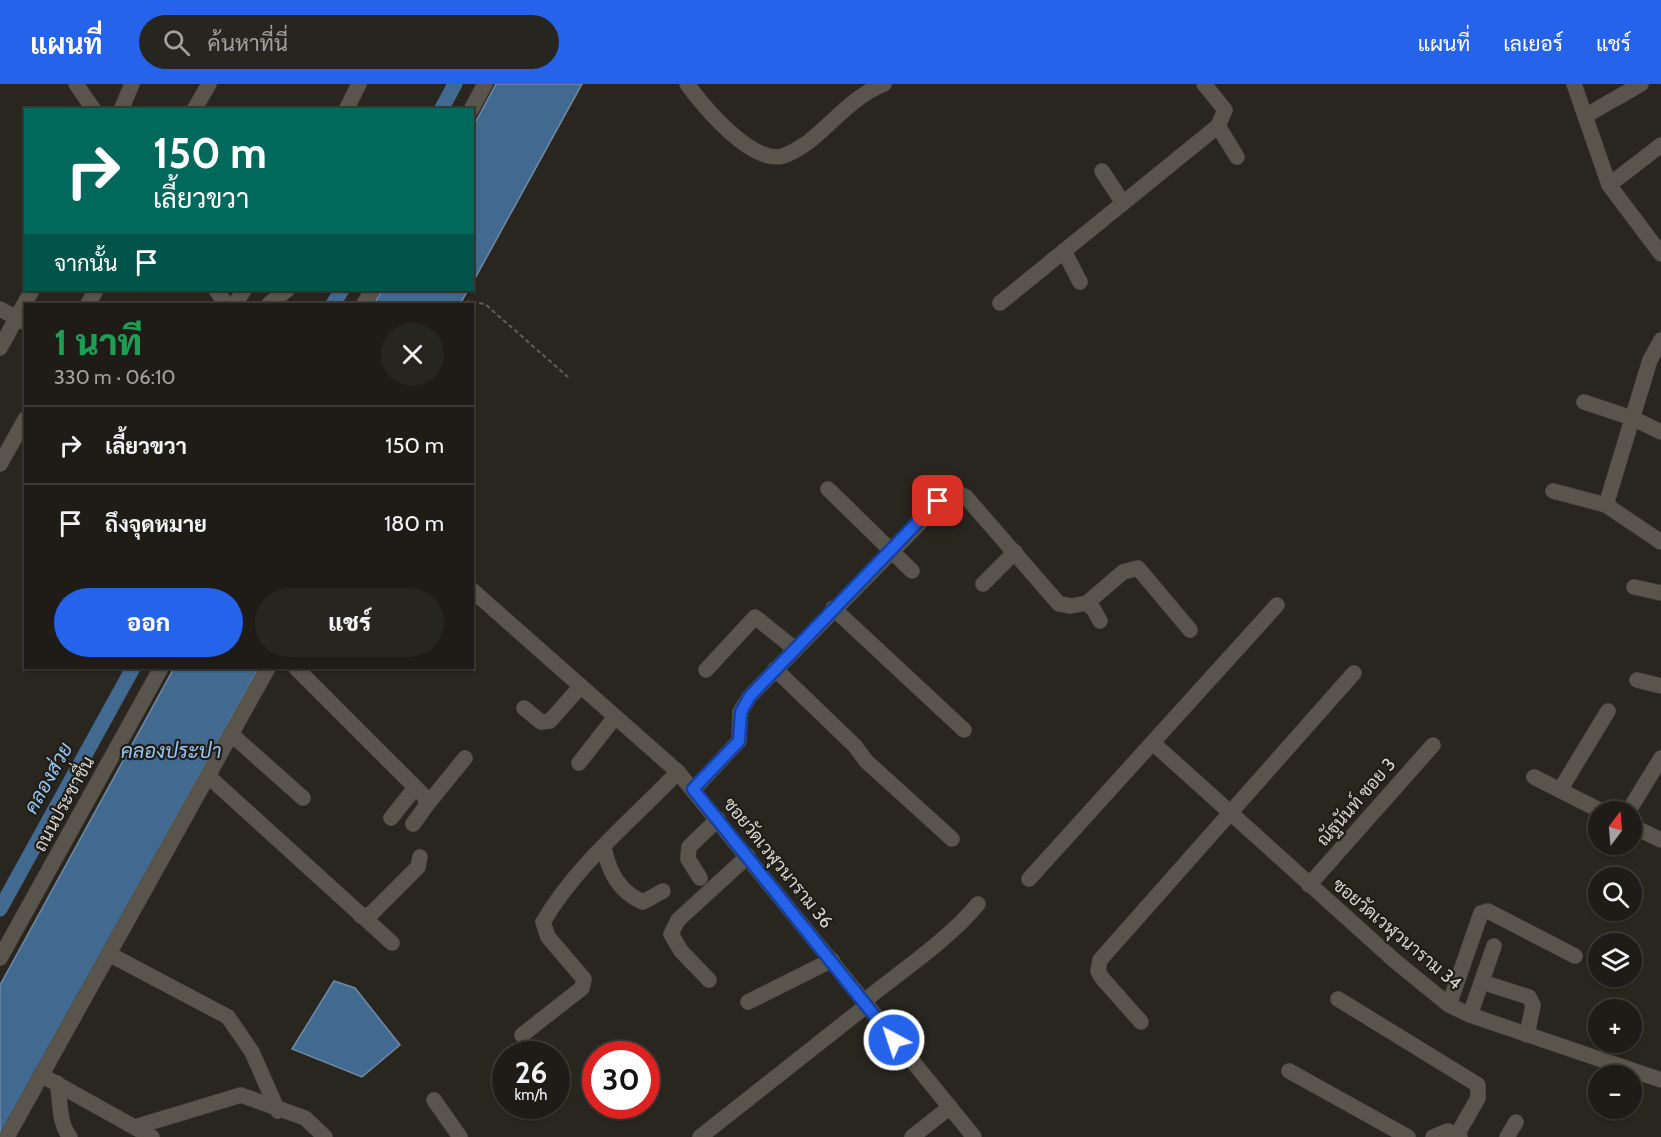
<!DOCTYPE html>
<html lang="th">
<head>
<meta charset="utf-8">
<style>
	:root { --surface:#1f1c17; --page:#272520; --text:#f1f3f6; --muted:#a1a1a1; --line:#3c3a36; --accent:#2563eb }
	body { margin:0; font-family:Cabin,Sarabun,sans-serif; background:var(--page); color:var(--text); height:100vh; display:flex; flex-direction:column; font-size:22px; white-space:nowrap }
	* { box-sizing:border-box; margin:0 }
	p { font-size:20px; color:var(--muted) }
	.icon { flex:none; width:33px; height:33px; fill:none; stroke:currentColor; stroke-width:2; stroke-linecap:round; stroke-linejoin:round }
	.map { position:relative; flex:1; overflow:hidden }
	.drawer { position:absolute; left:24px; top:219px; width:450px; height:366px; display:flex; flex-direction:column; background:var(--surface); border-radius:0px; box-shadow:0 2px 4px #0004,0 0 0 2px var(--line) }
	.drawer>* { flex:none }
	.guide { position:absolute; left:24px; top:24px; width:450px; height:183px; border-radius:0px; box-shadow:0 2px 4px #0004,0 0 0 2px var(--line); background:#00695c; color:#fff; overflow:hidden }
	.needle { width:39px; rotate:16deg }
	.buttons { position:absolute; left:1588px; top:717px; display:grid; gap:12px }
	.buttons a { display:grid; place-items:center; width:54px; height:54px; border-radius:50%; background:var(--surface); box-shadow:0 2px 4px #0004,0 0 0 2px var(--line); font-size:30px }
	.speed { position:absolute; left:492px; top:957px; display:flex; gap:12px; font-size:30px; font-weight:700; text-align:center }
	.speed>* { display:grid; place-content:center; width:78px; height:78px; border-radius:50%; background:var(--surface); box-shadow:0 2px 4px #0004,0 0 0 2px var(--line); line-height:1 }
	.speed small { font-size:15px; font-weight:400 }
	.speed .limit { border:9px solid #d22; background:#fff; color:#111 }
	.pin { position:absolute; display:grid; place-items:center; width:51px; height:51px; color:#fff; margin:-26px; border-radius:12px; box-shadow:0 3px 9px #0006 }
	.me { position:absolute; width:66px; margin:-33px; rotate:320deg; stroke-linejoin:round; filter:drop-shadow(0 0 4px #0008) }
	.turn { display:flex; align-items:center; gap:21px; height:126px; padding:0 30px; font-size:27px }
	.turn .icon { width:78px; height:78px; stroke-width:2.5 }
	.turn b { display:block; font-size:42px; line-height:51px }
	.then { display:flex; align-items:center; height:57px; padding:0 30px; background:#0003; gap:12px; font-size:22px }
	.round { display:grid; place-items:center; flex:none; width:63px; height:63px; border-radius:32px; background:var(--page) }
	.overview { display:flex; align-items:center; justify-content:space-between; height:102px; padding:0 30px }
	h1 { font-size:36px; font-weight:800; line-height:45px; color:#1e9e55 }
	.primary-button { display:flex; gap:12px; margin-top:auto; padding:12px 30px }
	.primary-button a { flex:1; height:69px; border-radius:36px; background:var(--accent); color:#fff; font-size:24px; font-weight:800; line-height:69px; text-align:center }
	.primary-button a+a { background:var(--page); color:var(--text) }
	ul { padding:0; list-style:none }
	li { display:flex; align-items:center; gap:18px; height:78px; padding:0 30px; border-top:2px solid var(--line) }
	li div { flex:1 }
	li b { display:block; font-size:22px }
	li em { font-style:normal }
	header { display:flex; align-items:center; gap:36px; box-sizing:border-box; height:84px; padding:0 30px; background:var(--accent); color:#fff }
	header strong { font-size:28px }
	nav { display:flex; gap:33px; margin-inline-start:auto; font-size:21px }
	.search { width:420px; height:54px; background:var(--page); display:flex; align-items:center; gap:15px; box-sizing:border-box; padding:0 21px; border-radius:33px; color:var(--muted); font-size:22px }
	.map>svg:first-child { display:block }
	.water { fill:#426a91; stroke:#6f8aa4; stroke-width:1.5 }
	.lines { fill:none; stroke-linecap:round; stroke-linejoin:round }
	.canal { stroke:#426a91; stroke-width:15 }
	.minor-casing { stroke:#45423c; stroke-width:16 }
	.path { stroke:#625f59; stroke-width:2; stroke-dasharray:4.5 3; stroke-linecap:butt }
	.minor { stroke:#59554d; stroke-width:15 }
	.route-casing { stroke:#184099; stroke-width:15 }
	.route { stroke:#2563eb; stroke-width:10 }
	.labels { text-anchor:middle; dominant-baseline:central; stroke-width:4.5; stroke-linejoin:round; paint-order:stroke }
	.street-label { font-size:18px; fill:#d7d5d1; stroke:#1f1d15 }
	.water-label { font-size:20px; font-style:italic; fill:#96c6f7; stroke:#1f1d15 }
</style>
</head>
<body>
<header>
<strong>แผนที่</strong>
<div class="search"><svg class="icon" aria-label="search" viewBox="0 0 24 24"><circle cx="10" cy="10" r="6"/><path d="M15 15l6 6"/></svg>ค้นหาที่นี่</div>
<nav><a>แผนที่</a><a>เลเยอร์</a><a>แชร์</a></nav>
</header>
<div class="map">
<svg width="1661" height="1053" viewBox="0 0 1661 1053">
	<rect width="100%" height="100%" fill="#29261f"/>
	<g class="water">
		<path d="M496,0H582L473,198V43Z"/>
		<path d="M382,206H468L460,220H374Z"/>
		<path d="M174,584H259L0,1052V901Z"/>
		<path d="M334,897L355,904L400,961L362,993L292,965Z"/>
	</g>
	<g class="lines">
		<g class="canal">
			<path d="M441,26L455,0"/>
			<path d="M333,220L342,206"/>
			<path d="M0,825L133,584"/>
		</g>
		<g class="minor-casing">
			<g id="minor">
				<path d="M76,0L94,26"/>
				<path d="M687,0C704,23 751,80 783,72C790,70 801,63 807,59C833,39 853,12 884,0"/>
				<path d="M1574,0L1609,101L1661,170"/>
				<path d="M121,26L132,0"/>
				<path d="M194,26L209,0"/>
				<path d="M346,26L359,0"/>
				<path d="M471,26L485,0"/>
				<path d="M1585,32L1641,0"/>
				<path d="M1218,42L1237,73"/>
				<path d="M1102,87L1123,119"/>
				<path d="M1609,101L1661,61"/>
				<path d="M1064,167L1080,198"/>
				<path d="M216,206L226,220"/>
				<path d="M1000,219L1218,42L1225,26L1204,0"/>
				<path d="M88,220L96,206"/>
				<path d="M235,220L244,206"/>
				<path d="M269,220L287,206"/>
				<path d="M364,220L372,206"/>
				<path d="M0,225L24,238"/>
				<path d="M0,264L32,206"/>
				<path d="M1584,318L1632,334L1661,348"/>
				<path d="M0,380L26,334"/>
				<path d="M828,405L912,487"/>
				<path d="M1553,407L1606,421L1661,458"/>
				<path d="M1606,421L1650,276L1661,256"/>
				<path d="M983,500L1015,468"/>
				<path d="M1634,503L1661,509"/>
				<path d="M472,506L678,688L974,1053"/>
				<path d="M1087,519L1123,488L1138,484L1190,546"/>
				<path d="M833,524L964,646"/>
				<path d="M296,584L425,713L426,722L413,740"/>
				<path d="M775,585L855,662L866,677L952,755"/>
				<path d="M706,586L755,533L795,565"/>
				<path d="M1637,596L1661,602"/>
				<path d="M524,624L541,638L550,637L581,602"/>
				<path d="M231,650L303,714"/>
				<path d="M1153,659L1395,877L1449,921L1470,931L1661,996"/>
				<path d="M579,679L615,633"/>
				<path d="M208,692L392,859"/>
				<path d="M1534,693L1603,728"/>
				<path d="M694,705L739,657L740,628L750,612L952,406L966,413L1059,520L1071,522L1087,519L1094,526L1100,537"/>
				<path d="M1560,706L1608,627"/>
				<path d="M426,722L465,674"/>
				<path d="M1628,728L1661,674"/>
				<path d="M391,734L415,704"/>
				<path d="M1632,742L1661,756"/>
				<path d="M604,764C609,788 619,808 643,818L663,807"/>
				<path d="M700,794L688,775L689,763L718,735"/>
				<path d="M1029,795L1277,521"/>
				<path d="M1309,801L1433,661"/>
				<path d="M361,832L371,830L418,783L420,773"/>
				<path d="M109,870L228,933L252,968L278,1027"/>
				<path d="M0,874L161,584"/>
				<path d="M709,896L681,867L671,850L678,836L748,772"/>
				<path d="M1482,898L1529,913L1533,921L1527,951"/>
				<path d="M1338,915L1478,1001V1014L1457,1051"/>
				<path d="M748,918L832,876"/>
				<path d="M863,918C902,886 946,858 978,820"/>
				<path d="M1449,921L1481,829L1488,827L1575,872"/>
				<path d="M1470,931L1494,862"/>
				<path d="M1141,938L1102,894L1098,887L1100,876L1354,589"/>
				<path d="M522,951L582,904L584,895L548,853L543,838C577,780 632,736 678,688"/>
				<path d="M1289,987L1408,1053"/>
				<path d="M41,991L152,1053"/>
				<path d="M57,999C61,1016 58,1039 70,1053"/>
				<path d="M434,1016L460,1053"/>
				<path d="M135,1043L241,1011L305,1034L325,1053"/>
				<path d="M7,1053L268,584"/>
				<path d="M700,1053L866,922"/>
				<path d="M912,1053L950,1023"/>
				<path d="M1433,1053L1448,1047L1460,1053"/>
				<path d="M1507,1053L1516,1038"/>
			</g>
		</g>
		<path class="path" d="M466,220L468,217L485,220L568,293"/>
		<use href="#minor" class="minor"/>
	</g>
	<g class="lines">
		<g class="route-casing">
			<path id="route" d="M894,956L693,705L739,657L741,628L750,612L938,417"/>
		</g>
		<use href="#route" class="route"/>
	</g>
	<g class="labels">
		<g class="street-label">
			<text transform="translate(1356 718) rotate(-49)">ณัฐนันท์ ซอย 3</text>
			<text transform="translate(64 720) rotate(-61)">ถนนประชาชื่น</text>
			<text transform="translate(778 779) rotate(51)">ซอยวัดเวฬุวนาราม 36</text>
			<text transform="translate(1397 850) rotate(40)">ซอยวัดเวฬุวนาราม 34</text>
		</g>
		<g class="water-label">
			<text x="171" y="667">คลองประปา</text>
			<text transform="translate(48 694) rotate(-61)">คลองส่วย</text>
		</g>
	</g>
</svg>
<div class="buttons">
<a><svg class="needle" viewBox="-14 -14 28 28"><path d="M0-13l5 13h-10z" fill="#e53935"/><path d="M0 13l5-13h-10z" fill="#a1a1a1"/></svg></a>
<a><svg class="icon" aria-label="search" viewBox="0 0 24 24"><circle cx="10" cy="10" r="6"/><path d="M15 15l6 6"/></svg></a>
<a><svg class="icon" aria-label="layers" viewBox="0 0 24 24"><path d="M12 4l9 5-9 5-9-5zM3 14l9 5 9-5"/></svg></a>
<a>+</a>
<a>−</a>
</div>
<div class="speed"><div>26<small>km/h</small></div><div class="limit">30</div></div>
<div class="pin" style="left:938px;top:417px;background:#d93025"><svg class="icon" aria-label="arrive" viewBox="0 0 24 24"><path d="M6 21V4h12l-3 4 3 4H6"/></svg></div>
<svg class="me" style="left:894px;top:956px" viewBox="-20 -20 40 40"><circle r="17" fill="#2563eb" stroke="#fff" stroke-width="3"/><path d="M0-11L8 9 0 5-8 9z" fill="#fff"/></svg>
<div class="guide">
<div class="turn"><svg class="icon" aria-label="right" viewBox="0 0 24 24"><path d="M7 20v-9h11M14 6l5 5-5 5"/></svg><div><b>150 m</b>เลี้ยวขวา</div></div>
<div class="then">จากนั้น<svg class="icon" aria-label="arrive" viewBox="0 0 24 24"><path d="M6 21V4h12l-3 4 3 4H6"/></svg></div>
</div>
<section class="drawer">
<div class="overview"><div><h1>1 นาที</h1><p>330 m · 06:10</p></div><a class="round"><svg class="icon" aria-label="close" viewBox="0 0 24 24"><path d="M6 6l12 12M18 6L6 18"/></svg></a></div>
<ul>
<li><svg class="icon" aria-label="right" viewBox="0 0 24 24"><path d="M7 20v-9h11M14 6l5 5-5 5"/></svg><div><b>เลี้ยวขวา</b></div><em>150 m</em></li>
<li><svg class="icon" aria-label="arrive" viewBox="0 0 24 24"><path d="M6 21V4h12l-3 4 3 4H6"/></svg><div><b>ถึงจุดหมาย</b></div><em>180 m</em></li>
</ul>
<div class="primary-button"><a>ออก</a><a>แชร์</a></div>
</section>
</div>
</body>
</html>
